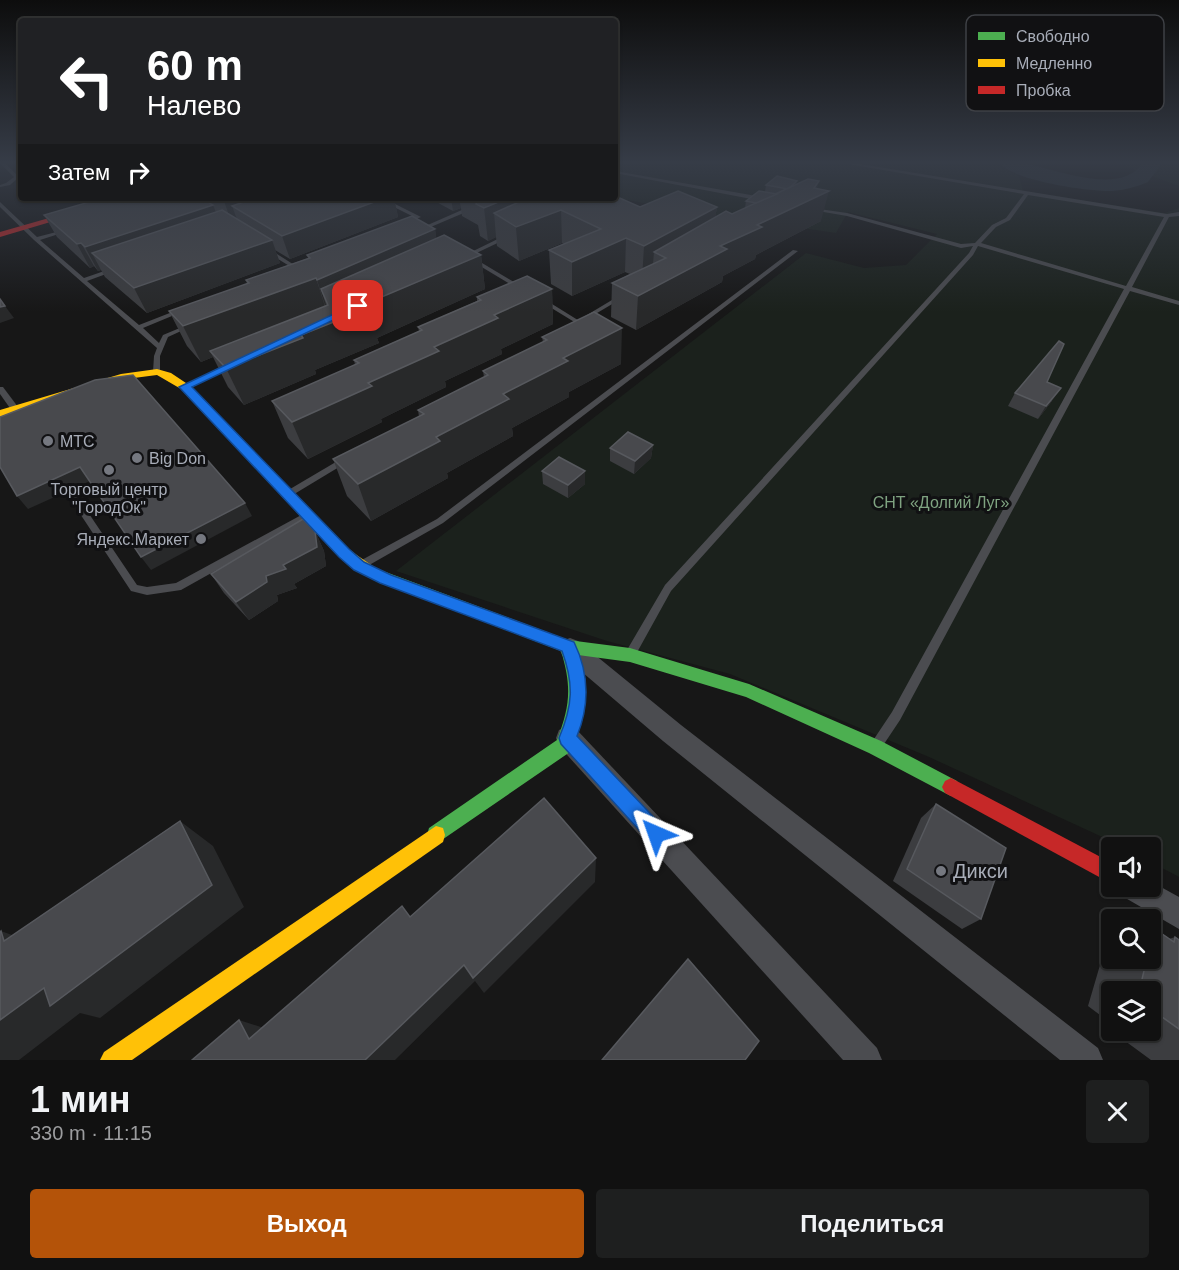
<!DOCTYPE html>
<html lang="ru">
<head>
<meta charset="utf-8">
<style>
	:root { --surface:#111; --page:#1e1f1f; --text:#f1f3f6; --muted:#9c9d9f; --line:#303131; --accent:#b45309 }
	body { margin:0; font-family:Arial,sans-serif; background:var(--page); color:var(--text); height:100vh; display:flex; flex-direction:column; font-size:22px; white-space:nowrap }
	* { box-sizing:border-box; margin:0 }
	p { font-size:20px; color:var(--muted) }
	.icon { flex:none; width:33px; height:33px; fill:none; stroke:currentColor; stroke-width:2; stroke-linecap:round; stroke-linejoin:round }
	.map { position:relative; height:1060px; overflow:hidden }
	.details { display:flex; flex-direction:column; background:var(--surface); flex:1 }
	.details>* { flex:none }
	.top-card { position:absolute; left:18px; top:18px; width:600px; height:183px; border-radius:6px; box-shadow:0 2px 4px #0004,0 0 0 2px var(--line); background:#202124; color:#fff; overflow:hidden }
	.buttons { position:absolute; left:1101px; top:837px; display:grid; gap:12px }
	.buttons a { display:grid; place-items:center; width:60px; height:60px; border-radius:6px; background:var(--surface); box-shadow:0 2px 4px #0004,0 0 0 2px var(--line); font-size:30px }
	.pin { position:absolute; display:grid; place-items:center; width:51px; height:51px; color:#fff; margin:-26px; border-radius:12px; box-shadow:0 3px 9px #0006 }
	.me { position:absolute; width:66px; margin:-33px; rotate:317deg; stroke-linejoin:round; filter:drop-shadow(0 0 4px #0008) }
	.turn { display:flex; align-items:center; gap:21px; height:126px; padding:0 30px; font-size:27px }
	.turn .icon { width:78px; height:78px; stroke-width:2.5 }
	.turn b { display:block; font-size:42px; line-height:51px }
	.then { display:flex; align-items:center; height:57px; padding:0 30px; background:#0003; gap:12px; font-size:22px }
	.round { display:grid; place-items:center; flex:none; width:63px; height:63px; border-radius:6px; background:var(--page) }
	.headline { display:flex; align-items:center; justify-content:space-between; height:102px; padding:0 30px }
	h1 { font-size:36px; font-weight:800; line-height:45px }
	.primary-button { display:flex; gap:12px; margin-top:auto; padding:12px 30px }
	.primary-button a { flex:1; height:69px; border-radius:6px; background:var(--accent); color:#fff; font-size:24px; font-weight:800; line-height:69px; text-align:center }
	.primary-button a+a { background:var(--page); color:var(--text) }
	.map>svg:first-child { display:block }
	.green { fill:#1b211c }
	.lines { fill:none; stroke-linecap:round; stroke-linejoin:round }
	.river { fill:#2a3239; fill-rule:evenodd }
	.lane { fill:#4b4c50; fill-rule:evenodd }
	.street { fill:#4b4c50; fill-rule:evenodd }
	.fast { fill:#4caf50; fill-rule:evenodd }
	.slow { fill:#ffc107; fill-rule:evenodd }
	.jam { fill:#c62828; fill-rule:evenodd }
	.wall { fill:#3c3d40; fill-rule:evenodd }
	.shaded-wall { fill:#28292a }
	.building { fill:#48494d; stroke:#57595e; stroke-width:1.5 }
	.route { fill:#1a73e8; stroke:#114b97; stroke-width:1.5 }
	.poi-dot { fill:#757880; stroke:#111113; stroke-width:2 }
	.labels { text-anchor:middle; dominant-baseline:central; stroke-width:6; stroke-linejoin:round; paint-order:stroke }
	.poi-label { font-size:16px; fill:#a8adb8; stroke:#111113; text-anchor:start }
	.park-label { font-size:16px; fill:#7fa381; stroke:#111113 }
	.near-poi-label { font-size:20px; fill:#a8adb8; stroke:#111113; text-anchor:start }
	.key { fill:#111113; stroke:#3e4045; stroke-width:1.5 }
	.key-label { font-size:16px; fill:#a8adb8 }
</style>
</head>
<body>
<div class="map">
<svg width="1179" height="1060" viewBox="0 0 1179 1060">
	<rect width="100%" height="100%" fill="#171717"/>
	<g class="green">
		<path d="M615,163H994L1019,176L1023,191L1165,213L1179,208V877L1151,862L1150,848L1124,847L929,757L730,674L607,641L396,571L806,253L864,268L906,265L937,234L848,212L836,233L718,216L615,198Z"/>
		<path d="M1116,163H1179V186Z"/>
	</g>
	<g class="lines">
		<path class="river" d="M1000,163C1009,163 1020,162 1028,164C1056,170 1123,196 1142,163H1162L1148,182C1136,187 1125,190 1112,191C1090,192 1013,181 1000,163Z"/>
		<g class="lane">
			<path d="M0,163H5L19,177L10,185L0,187V185L6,183L14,177Z"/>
			<path d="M842,163H854L1167,214L1179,212V216L1169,217L1132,287L1179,301V305L1130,291L900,720L882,747L878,749L874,747L872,743L874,739L892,712L1124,289L978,246L973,255L671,591L635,656L631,658L627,656L626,653L627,650L665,585L969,253L973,246L961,248L847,216L812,210V208L847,213L961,244L975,243L992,225L1006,218L1024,194ZM1028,195L1164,217L1126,286L981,243L996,227L1010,220Z"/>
			<path d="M615,171L762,197L765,199L762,201L615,173Z"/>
			<path d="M376,198H383L421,217L406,223H402V221L414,217Z"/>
			<path d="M0,202L37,237L68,229V231L40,240L84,278L113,268H117V270L87,281L139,325L180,309H184V311L143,328L159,343L163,335L187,325L192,326L168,337L160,356V374H157L153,372L154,356L157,348L34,240L0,207Z"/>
			<path d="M471,206L473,207V209L419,232L414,231Z"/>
			<path d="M506,235L508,236V238L466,258L461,257Z"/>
			<path d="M265,249H269L296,266L291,267L265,251Z"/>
			<path d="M793,250L798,251L443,523L364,568H358L356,565L358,562L437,519Z"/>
			<path d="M472,257L524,288L525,289L520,290L470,260L469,259Z"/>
			<path d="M622,294L624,295V297L587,319L582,318Z"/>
			<path d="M540,299H544L581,322L576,323L540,301Z"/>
			<path d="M229,364L233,366L231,367L188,389H185L181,387Z"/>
			<path d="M0,387H3L18,407V411H12L0,394Z"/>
			<path d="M346,456L349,457L350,459L349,461L291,496H285L284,494L285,492Z"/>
			<path d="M74,495L77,496L137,585L147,587L176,583L305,513H311L312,515L311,517L181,590L147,595L131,591L71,500L70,498L71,496Z"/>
		</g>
		<g class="street">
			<path d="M570,638L578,641L681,725L1098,1048L1103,1060H1060L663,741L562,655L559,648L562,641Z"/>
			<path d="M568,726L577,730L877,1048L882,1060H843L559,746L556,738L559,730Z"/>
			<path d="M1150,881L1179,897V929L1122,896L1118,886H1150Z"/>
		</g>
		<path class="fast" d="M375,568L568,640L630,648L749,684L881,741L957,781L960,787L957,793L951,796L945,793L869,753L746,697L630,662L578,655L584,674L586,697L582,719L570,752L436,844L429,842L427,835L429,828L557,740C570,706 572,687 561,651L370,578L368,574L370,570Z"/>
		<g class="slow">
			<path d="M157,369L171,373L189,385L349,549C357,556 379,569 382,574L380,578L375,580L354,570L339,557L181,389L157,375L126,379L0,418V410L121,374Z"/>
			<path d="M436,826L443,828L445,835L443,842L132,1060H100L104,1052Z"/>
		</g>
		<g class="jam">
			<path d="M119,198H131L0,237V232Z"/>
			<path d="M951,778L1112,863V884L945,793L942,787L945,781Z"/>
		</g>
	</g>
	<g class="wall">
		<path d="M797,181L796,185L817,188L821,221L756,255L755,259L723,276L722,282L636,330L611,317L612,283L630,274L625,272L572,296L551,284L549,250L564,244L562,243L519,261L497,246L496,237L488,241L480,236L478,225L462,216L461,208L453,211L429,198H615L640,207H717L715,218L732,214L745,208L746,201L765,192L766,185Z"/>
		<path d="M209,198H394L398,217L290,259L275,250L280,263L147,313L105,277L101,270L98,271L94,266L90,268L57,237L44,215L211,204Z"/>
		<path d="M435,229L436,238L481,255L485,289L377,338L379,343L315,370L316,374L244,405L228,387L213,357L201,362L187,346L169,311L247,284L246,280L308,258L307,255Z"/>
		<path d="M552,289L553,324L501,349L502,354L445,381L446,387L381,419L382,422L308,459L288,438L272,401L355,365L354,360L419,331L418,327L477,301V297Z"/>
		<path d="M542,337L621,364L569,392V397L512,428L513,436L447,473L448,478L371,521L347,496L333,459L419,417L418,410L484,377L483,371L543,342Z"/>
		<path d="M1047,382L1052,401L1038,419L1008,406L1015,393Z"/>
		<path d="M653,445L651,458L634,474L610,461V448Z"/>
		<path d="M542,471L585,484L568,498L543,484Z"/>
		<path d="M315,531L324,551L326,566L294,584L297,588L277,595L278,601L249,620L224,593L211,574Z"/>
		<path d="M936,804L981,919L962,929L893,881L921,818Z"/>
		<path d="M1155,929L1169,939L1175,937L1179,940V1060H1151L1102,1024L1104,1018L1088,1006L1105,948L1112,946V958H1150V931ZM1112,992H1150V1030H1112Z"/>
	</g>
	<g class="shaded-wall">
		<path d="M819,181L815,197L829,191L821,221L756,255L755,259L723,276L722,282L636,330L638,296L757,225L814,188Z"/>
		<path d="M233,198H305L232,206L238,222L232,224L224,201Z"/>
		<path d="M385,198H394L398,217L290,259L282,236Z"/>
		<path d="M451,198H459L461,208L453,211Z"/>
		<path d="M508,198H565L561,210L562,243L519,261L516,228L494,213L496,237L488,241L484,208Z"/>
		<path d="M213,205L222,227L92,253L101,270L98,271L85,247Z"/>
		<path d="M717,207L712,239L654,252L652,275L642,280L644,246Z"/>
		<path d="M435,229L440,263L321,289L329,314L328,315L317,280Z"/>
		<path d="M626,238L625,272L572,296V262Z"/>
		<path d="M272,240L280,263L147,313L134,288Z"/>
		<path d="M81,243L94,266L90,268L77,244Z"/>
		<path d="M481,255L485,289L377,338L379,343L315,370L316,374L244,405L226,368L301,335L365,304Z"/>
		<path d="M316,278L327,313L210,351L213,357L201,362L183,326Z"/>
		<path d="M552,289L553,324L501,349L502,354L445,381L446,387L381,419L382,422L308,459L292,422L368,383L434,347L494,315Z"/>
		<path d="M5,306L14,318L0,323V307Z"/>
		<path d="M622,328L621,364L569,392V397L512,428L513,436L447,473L448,478L371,521L358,484L436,437L503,394L563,358Z"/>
		<path d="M1061,388L1052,401L1038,419L1046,406Z"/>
		<path d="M653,445L651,458L634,474L635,461Z"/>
		<path d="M80,467L90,481L28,509L17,496Z"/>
		<path d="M585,471V484L568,498V485Z"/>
		<path d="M245,503L252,516L151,570L141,557Z"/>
		<path d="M315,531L324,551L326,566L294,584L297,588L277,595L278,601L249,620L236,602L266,576Z"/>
		<path d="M180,821L213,846L244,907L100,1018L80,1013L19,1060H0V1020L44,988Z"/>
		<path d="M596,858L595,882L484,993L475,981L395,1060H365L464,965Z"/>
		<path d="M1,931L53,950L4,941Z"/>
		<path d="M239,1020L273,1031L249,1039Z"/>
	</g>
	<g class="building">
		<path d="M777,176L797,181L788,189L766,185Z"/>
		<path d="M808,179L819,181L814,188L829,191L757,225L762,227L720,246L727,249L638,296L612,283L666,258L654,252L726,211L732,214Z"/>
		<path d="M678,191L717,207L644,246L626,238L572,262L549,250L601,229L561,210L516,227L494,213L528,198H615V196L640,207Z"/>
		<path d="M759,191L777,194L756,203L746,201Z"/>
		<path d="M103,198H201L213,205L85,247L81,243L77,244L44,215Z"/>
		<path d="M218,198H233L224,201Z"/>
		<path d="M256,198H385L282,236L232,206Z"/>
		<path d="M479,198H508L484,208L476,204Z"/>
		<path d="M222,210L272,240L134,288L92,253Z"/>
		<path d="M412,216L435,229L317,280L316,278L183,326L169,311L249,283L246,280L310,258L307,255Z"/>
		<path d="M444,235L481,255L365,304L369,308L301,335L303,338L226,368L210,351L328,305L321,289Z"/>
		<path d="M527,276L552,289L494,315L498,318L434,347L439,351L368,383L372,386L292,422L272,401L359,363L354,360L422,330L418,327L481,300L477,297Z"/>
		<path d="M0,299L5,306L0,307Z"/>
		<path d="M594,312L622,328L563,358L568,361L503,394L509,399L436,437L440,441L358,484L333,459L424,414L418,410L488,375L483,371L547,340L542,337Z"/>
		<path d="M1059,341L1064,344L1047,382L1061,388L1046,406L1015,393Z"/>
		<path d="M133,375L245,503L141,557L80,467L17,496L0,467V417L95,380Z"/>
		<path d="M628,432L653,445L635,461L610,448Z"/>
		<path d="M559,457L585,471L568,485L542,471Z"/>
		<path d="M303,519L315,531L317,547L283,565L286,569L266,576L267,582L236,602L211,574Z"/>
		<path d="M544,798L596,858L473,978L464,965L365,1060H192L239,1020L249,1039L402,906L410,917Z"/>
		<path d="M936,804L1006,848L981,919L907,869Z"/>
		<path d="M180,821L212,885L50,1006L44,988L0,1020V932L1,931L4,941Z"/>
		<path d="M1155,929L1174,942L1175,937L1179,940V1029L1155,1012L1157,1005L1150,1001V992H1139L1147,958H1150V947Z"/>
		<path d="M688,959L759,1041L745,1060H602Z"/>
	</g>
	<linearGradient id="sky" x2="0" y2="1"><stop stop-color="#0d0d0d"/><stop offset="0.52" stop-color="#363c47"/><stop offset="1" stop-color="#363c47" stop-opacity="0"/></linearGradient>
	<rect width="1179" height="312" fill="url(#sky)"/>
	<path class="route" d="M355,304L363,306L192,387L349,549L364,562L391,575L574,642C589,673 590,704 577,736L663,827L666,834L663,841L656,844L649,841L561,744L559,738C573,705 574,684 562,651L380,583L354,570L339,557L179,387Z"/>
	<g class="poi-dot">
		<circle cx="48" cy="441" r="6"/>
		<circle cx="137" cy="458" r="6"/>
		<circle cx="109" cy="470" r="6"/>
		<circle cx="201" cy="539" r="6"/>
		<circle cx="941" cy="871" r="6"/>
	</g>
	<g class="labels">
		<g class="poi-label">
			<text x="60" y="441">МТС</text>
			<text x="149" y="458">Big Don</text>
			<text x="109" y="489" text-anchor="middle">Торговый центр<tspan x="109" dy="18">"ГородОк"</tspan></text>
			<text x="189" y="539" text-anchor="end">Яндекс.Маркет</text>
		</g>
		<g class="park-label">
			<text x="941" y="502">СНТ «Долгий Луг»</text>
		</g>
		<g class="near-poi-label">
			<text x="953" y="871">Дикси</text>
		</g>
	</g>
	<rect x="966" y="15" width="198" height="96" rx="9" class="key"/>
	<rect x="978" y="32" width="27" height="8" fill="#4caf50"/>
	<rect x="978" y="59" width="27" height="8" fill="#ffc107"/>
	<rect x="978" y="86" width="27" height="8" fill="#c62828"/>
	<g class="key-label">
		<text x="1016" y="42">Свободно</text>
		<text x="1016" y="69">Медленно</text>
		<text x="1016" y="96">Пробка</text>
	</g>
</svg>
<div class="buttons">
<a><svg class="icon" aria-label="sound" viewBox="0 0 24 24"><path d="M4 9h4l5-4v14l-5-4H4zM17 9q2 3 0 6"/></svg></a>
<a><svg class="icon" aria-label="search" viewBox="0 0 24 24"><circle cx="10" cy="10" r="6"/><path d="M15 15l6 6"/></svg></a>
<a><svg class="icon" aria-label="layers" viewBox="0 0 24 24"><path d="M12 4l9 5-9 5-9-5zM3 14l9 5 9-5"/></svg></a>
</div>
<div class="pin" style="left:358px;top:306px;background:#d93025"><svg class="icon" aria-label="arrive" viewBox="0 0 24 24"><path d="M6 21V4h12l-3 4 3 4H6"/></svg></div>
<svg class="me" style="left:656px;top:834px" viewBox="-20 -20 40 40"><path d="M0-17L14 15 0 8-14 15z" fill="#1a73e8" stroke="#fff" stroke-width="4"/></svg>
<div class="top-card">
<div class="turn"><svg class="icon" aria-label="left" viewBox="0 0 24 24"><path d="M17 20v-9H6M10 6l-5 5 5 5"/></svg><div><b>60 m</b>Налево</div></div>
<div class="then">Затем<svg class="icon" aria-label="right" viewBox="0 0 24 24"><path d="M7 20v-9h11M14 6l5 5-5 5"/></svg></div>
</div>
</div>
<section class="details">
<div class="headline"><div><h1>1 мин</h1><p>330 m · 11:15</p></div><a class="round"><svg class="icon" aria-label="close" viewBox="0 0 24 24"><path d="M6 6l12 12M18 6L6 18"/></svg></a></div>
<div class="primary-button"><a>Выход</a><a>Поделиться</a></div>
</section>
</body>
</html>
